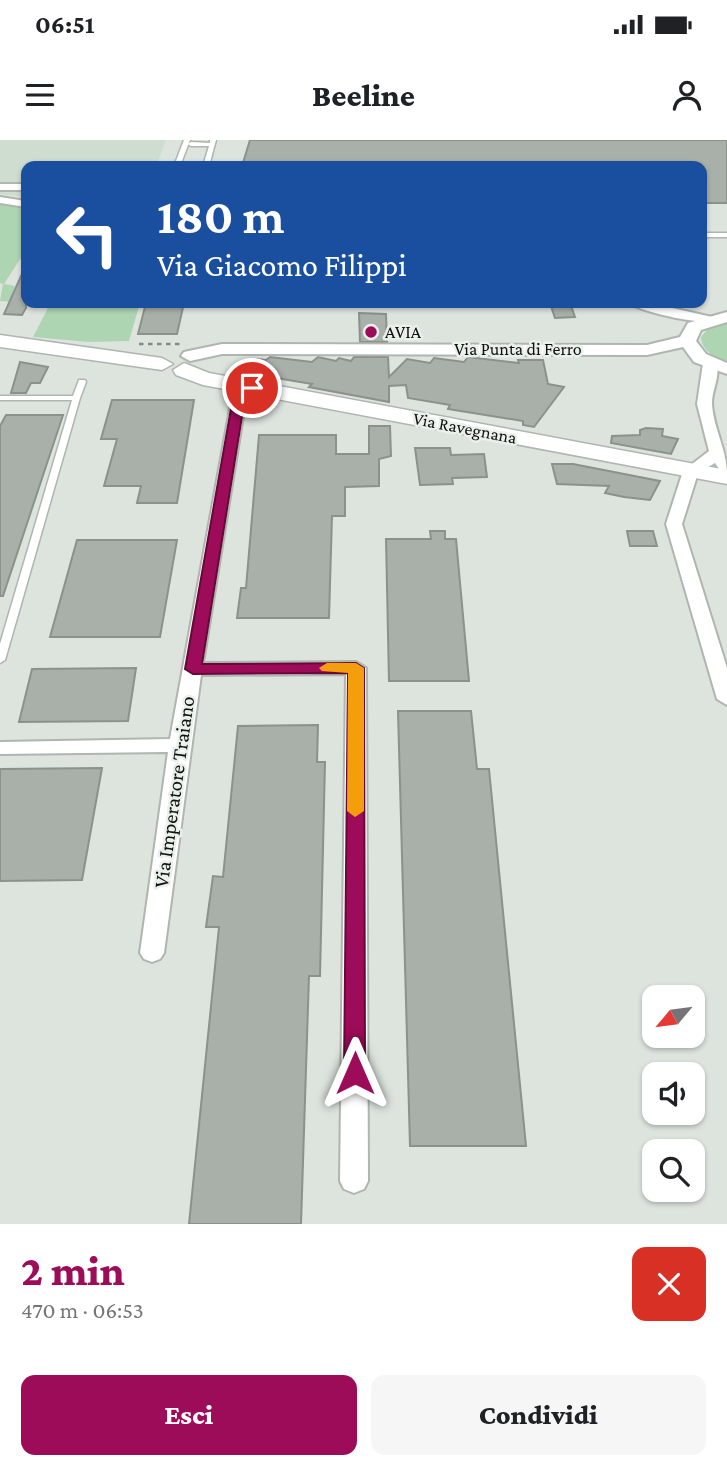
<!DOCTYPE html>
<html lang="it">
<head>
<meta charset="utf-8">
<style>
	:root { --surface:#fff; --page:#f6f6f6; --text:#202124; --muted:#757577; --accent:#9d0c58 }
	body { margin:0; font-family:"Crimson Pro",serif; background:var(--page); color:var(--text); height:100vh; display:flex; flex-direction:column; font-size:26px; white-space:nowrap }
	* { box-sizing:border-box; margin:0 }
	p { font-size:23px; color:var(--muted) }
	.icon { flex:none; width:38px; height:38px; fill:none; stroke:currentColor; stroke-width:2; stroke-linecap:round; stroke-linejoin:round }
	.map { position:relative; height:1084px; overflow:hidden }
	.panel { display:flex; flex-direction:column; background:var(--surface); flex:1 }
	.panel>* { flex:none }
	.hud { position:absolute; left:21px; top:21px; width:686px; height:147px; border-radius:14px; box-shadow:0 2px 5px #0004; background:#1a4fa0; color:#fff; overflow:hidden }
	.needle { width:46px; rotate:241deg }
	.buttons { position:absolute; left:642px; top:845px; display:grid; gap:14px }
	.buttons a { display:grid; place-items:center; width:63px; height:63px; border-radius:14px; background:var(--surface); box-shadow:0 2px 5px #0004; font-size:35px }
	.pin { position:absolute; display:grid; place-items:center; width:60px; height:60px; color:#fff; margin:-30px; border:4px solid #fff; border-radius:50%; box-shadow:0 2px 7px #0007 }
	.me { position:absolute; width:77px; margin:-38px; rotate:0deg; stroke-linejoin:round; filter:drop-shadow(0 0 5px #0008) }
	.turn { display:flex; align-items:center; gap:24px; height:147px; padding:0 21px; font-size:32px }
	.turn .icon { width:91px; height:91px; stroke-width:2.5 }
	.turn b { display:block; font-size:49px; line-height:60px }
	.round { display:grid; place-items:center; flex:none; width:74px; height:74px; border-radius:14px; background:var(--page) }
	.headline { display:flex; align-items:center; justify-content:space-between; height:119px; padding:0 21px }
	h1 { font-size:42px; font-weight:800; line-height:52px; color:var(--accent) }
	.action { display:flex; gap:14px; margin-top:auto; padding:14px 21px }
	.action a { flex:1; height:80px; border-radius:14px; background:var(--accent); color:#fff; font-size:28px; font-weight:800; line-height:80px; text-align:center }
	.action a+a { background:var(--page); color:var(--text) }
	.status { display:flex; justify-content:space-between; align-items:center; height:49px; padding:0 35px; background:var(--surface); direction:ltr }
	.status svg { height:19px; fill:currentColor }
	header { display:flex; justify-content:space-between; align-items:center; height:91px; padding:0 21px; background:var(--surface); font-size:32px; font-weight:800 }
	.map>svg:first-child { display:block }
	.built { fill:#cfdcd0 }
	.green { fill:#aed5b2 }
	.building { fill:#a9afa9; stroke:#8b918b; stroke-width:2 }
	.lines { fill:none; stroke-linecap:round; stroke-linejoin:round }
	.service-casing { stroke:#afb5af; stroke-width:3 }
	.minor-casing { stroke:#afb5af; stroke-width:4 }
	.tertiary-casing { stroke:#afb5af; stroke-width:4 }
	.primary-casing { stroke:#afb5af; stroke-width:3 }
	.path { stroke:#838883; stroke-width:2.5; stroke-dasharray:4.5 4.5; stroke-linecap:butt }
	.service { fill:#fff; fill-rule:evenodd }
	.minor { fill:#fff; fill-rule:evenodd }
	.tertiary { fill:#fff; fill-rule:evenodd }
	.primary { fill:#fff; fill-rule:evenodd }
	.route { fill:#9d0c58; stroke:#660839; stroke-width:2 }
	.slow { fill:#f59e0b }
	.poi-dot { fill:#9d0c58; stroke:#eaf1eb; stroke-width:2.5 }
	.labels { text-anchor:middle; dominant-baseline:central; stroke-width:5; stroke-linejoin:round; paint-order:stroke }
	.far-poi-label { font-size:18px; fill:#101210; stroke:#eaf1eb; text-anchor:start }
	.far-street-label { font-size:18px; fill:#101210; stroke:#eaf1eb }
	.street-label { font-size:21px; fill:#101210; stroke:#eaf1eb }
</style>
</head>
<body>
<div class="status"><b>06:51</b><svg viewBox="0 0 49 12"><path d="M0 12V9h3v3zM5 12V6h3v6zM10 12V3h3v9zM15 12V0h3v12zM26 1h20v11H26zM47 4h2v5h-2z"/></svg></div>
<header><svg class="icon" aria-label="menu" viewBox="0 0 24 24"><path d="M4 6h16M4 12h16M4 18h16"/></svg>Beeline<svg class="icon" aria-label="person" viewBox="0 0 24 24"><circle cx="12" cy="8" r="4"/><path d="M4 21q1-7 8-7t8 7"/></svg></header>
<div class="map">
<svg width="727" height="1084" viewBox="0 0 727 1084">
	<rect width="100%" height="100%" fill="#dde4de"/>
	<path class="built" d="M0,0H166L156,26H26V57L0,54Z"/>
	<g class="green">
		<path d="M0,64L26,68V110L4,144L15,146L12,155H26V163L0,161L3,144L0,143Z"/>
		<path d="M28,163H140L129,201L89,202L33,197L50,164Z"/>
		<path d="M727,183V222C715,218 702,211 701,197L707,190Z"/>
	</g>
	<g class="building">
		<path d="M250,0H727V63H702V26H242Z"/>
		<path d="M26,125V168L22,175L4,174Z"/>
		<path d="M146,163H184L177,194H138Z"/>
		<path d="M550,163H570L575,177L555,178Z"/>
		<path d="M359,173L386,174L387,202H360Z"/>
		<path d="M270,217L312,222L318,217L336,221L339,218L351,221L354,217H388L389,237L407,219L430,223L434,218L464,222L468,217L519,223L518,220H543L548,244L564,247L534,287L523,285V281L448,269L450,265L408,258L406,245L389,246V262L309,247L312,244L241,232L257,219L266,220Z"/>
		<path d="M20,222L48,227L40,243H31L26,253H11Z"/>
		<path d="M112,260H194L177,363H137L141,346H104L117,299H101Z"/>
		<path d="M6,275H63L3,456H0V286Z"/>
		<path d="M369,286H390L391,316L379,319V346L345,347V376H332L329,478H237L241,448H246L259,295H336V314H369Z"/>
		<path d="M646,288L663,289L662,296L678,299L671,314L611,303L612,296L640,295V290Z"/>
		<path d="M415,308H450L451,315L484,314L487,337L452,338L453,344L420,345Z"/>
		<path d="M552,324H573L660,341L650,360L624,357L605,353L609,346L557,344Z"/>
		<path d="M430,391H445V399H456L469,541H389L386,399H431Z"/>
		<path d="M627,391H653L657,406H630Z"/>
		<path d="M77,400H177L160,497H50Z"/>
		<path d="M136,528L128,581L19,582L32,529Z"/>
		<path d="M398,571H471L477,629H489L526,1006H410Z"/>
		<path d="M318,585L317,622H325L320,836H309L301,1084H189L219,787H206L213,736L223,737L238,586Z"/>
		<path d="M102,628L82,740L0,741V629Z"/>
	</g>
	<g class="lines">
		<g class="service-casing">
			<g id="service">
				<path d="M184,0H190L180,26H174Z"/>
				<path d="M210,0H216L209,26H203L209,6H191L188,4L191,2L210,3Z"/>
				<rect x="702" y="93" width="25" height="4"/>
				<path d="M79,240H85L86,242L80,258L5,520L0,523V504L72,260H0V256H73Z"/>
			</g>
		</g>
		<g class="minor-casing">
			<g id="minor">
				<rect x="0" y="44" width="26" height="6"/>
				<path d="M0,57L26,61V67L0,63Z"/>
				<path d="M629,163H650L721,179C709,188 641,172 629,163Z"/>
				<path d="M710,219L715,220C722,234 712,249 712,263C713,288 727,309 727,334L721,332L715,323L698,333L682,384L727,528V565L717,559L666,384L683,331L709,311L697,264L703,223Z"/>
				<path d="M252,244L259,248L245,264L203,523L356,522L366,528L368,1041L364,1049L354,1053L344,1049L340,1041L346,534L201,535L164,813L160,819L152,822L144,819L140,813L168,612L0,614V602L170,599L231,263L247,245Z"/>
			</g>
		</g>
		<g class="tertiary-casing">
			<path id="tertiary" d="M727,172V182L701,190L696,201L706,214L727,223V234L694,222L683,207L647,215L222,214L190,221L181,216L184,212L222,204L647,205L680,197L688,183Z"/>
		</g>
		<g class="primary-casing">
			<g id="primary">
				<path d="M0,195L162,218L173,224L162,230L0,207Z"/>
				<path d="M184,223L209,233L252,241L727,330V344L203,245L176,235L173,230Z"/>
			</g>
		</g>
		<path class="path" d="M139,204H181"/>
		<use href="#service" class="service"/>
		<use href="#minor" class="minor"/>
		<use href="#tertiary" class="tertiary"/>
		<use href="#primary" class="primary"/>
	</g>
	<path class="route" d="M248,245L258,248L244,264L202,524L356,523L364,528L365,933L362,939L355,942L347,939L344,933L348,533L193,534L185,529L232,263Z"/>
	<path class="slow" d="M327,523H356L364,528V671L355,677L347,671L348,533L322,531L319,528Z"/>
	<circle class="poi-dot" cx="371" cy="192" r="7"/>
	<g class="labels">
		<g class="far-poi-label">
			<text x="385" y="192">AVIA</text>
		</g>
		<g class="far-street-label">
			<text x="518" y="209">Via Punta di Ferro</text>
			<text transform="translate(465 288) rotate(11)">Via Ravegnana</text>
		</g>
		<g class="street-label">
			<text transform="translate(174 652) rotate(-82)">Via Imperatore Traiano</text>
		</g>
	</g>
</svg>
<div class="buttons">
<a><svg class="needle" viewBox="-14 -14 28 28"><path d="M0-13l5 13h-10z" fill="#e53935"/><path d="M0 13l5-13h-10z" fill="#757577"/></svg></a>
<a><svg class="icon" aria-label="sound" viewBox="0 0 24 24"><path d="M4 9h4l5-4v14l-5-4H4zM17 9q2 3 0 6"/></svg></a>
<a><svg class="icon" aria-label="search" viewBox="0 0 24 24"><circle cx="10" cy="10" r="6"/><path d="M15 15l6 6"/></svg></a>
</div>
<div class="pin" style="left:252px;top:248px;background:#d93025"><svg class="icon" aria-label="arrive" viewBox="0 0 24 24"><path d="M6 21V4h12l-3 4 3 4H6"/></svg></div>
<svg class="me" style="left:355px;top:933px" viewBox="-20 -20 40 40"><path d="M0-17L14 15 0 8-14 15z" fill="#9d0c58" stroke="#fff" stroke-width="4"/></svg>
<div class="hud">
<div class="turn"><svg class="icon" aria-label="left" viewBox="0 0 24 24"><path d="M17 20v-9H6M10 6l-5 5 5 5"/></svg><div><b>180 m</b>Via Giacomo Filippi</div></div>
</div>
</div>
<section class="panel">
<div class="headline"><div><h1>2 min</h1><p>470 m · 06:53</p></div><a class="round" style="background:#d93025;color:#fff"><svg class="icon" aria-label="close" viewBox="0 0 24 24"><path d="M6 6l12 12M18 6L6 18"/></svg></a></div>
<div class="action"><a>Esci</a><a>Condividi</a></div>
</section>
</body>
</html>
